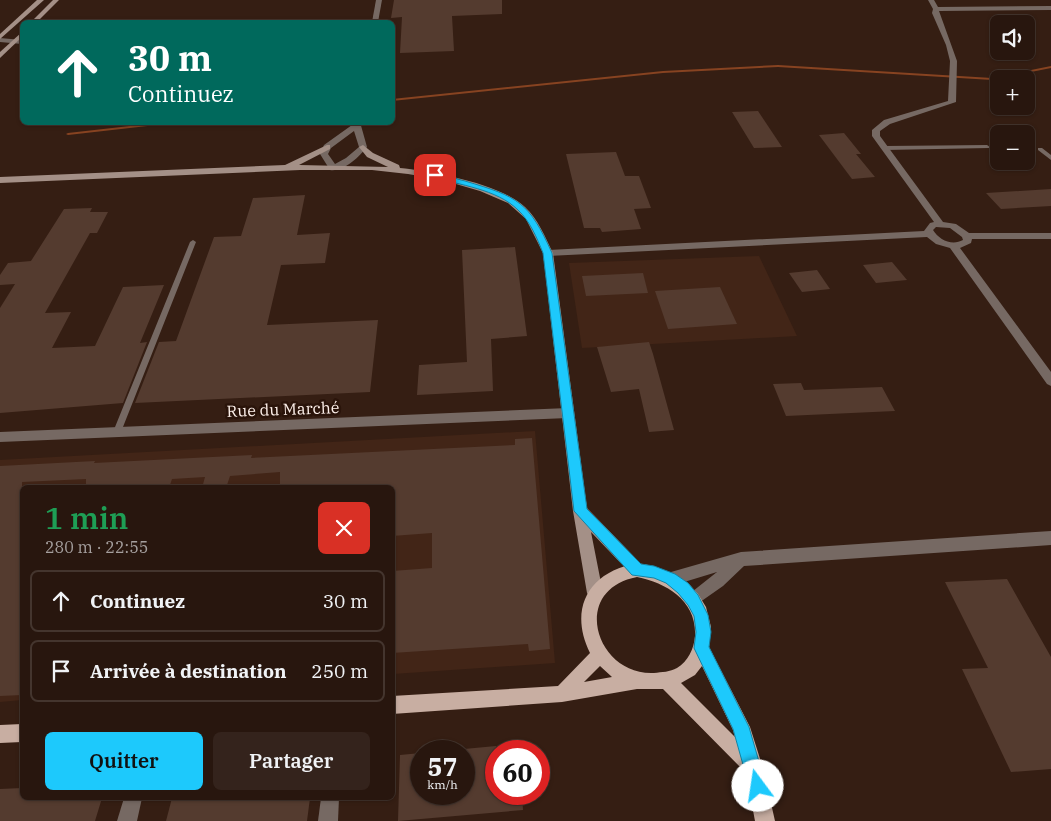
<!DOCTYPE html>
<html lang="fr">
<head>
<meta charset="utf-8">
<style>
	:root { --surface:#28160e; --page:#34231c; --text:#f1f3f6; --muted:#a59f9e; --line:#44352e; --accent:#1dc9fc }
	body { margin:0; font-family:"IBM Plex Serif",serif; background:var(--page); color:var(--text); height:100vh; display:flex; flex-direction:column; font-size:19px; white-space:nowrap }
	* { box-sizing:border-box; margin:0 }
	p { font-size:16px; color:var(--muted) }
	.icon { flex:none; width:28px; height:28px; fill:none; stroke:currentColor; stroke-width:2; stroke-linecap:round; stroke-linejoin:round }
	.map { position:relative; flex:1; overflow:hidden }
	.panel { position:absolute; left:20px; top:485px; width:375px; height:315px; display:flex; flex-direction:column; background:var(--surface); border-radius:8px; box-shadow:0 1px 4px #0004,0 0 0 1px var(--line) }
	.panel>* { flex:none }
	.top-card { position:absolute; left:20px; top:20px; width:375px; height:105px; border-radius:8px; box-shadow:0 1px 4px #0004,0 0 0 1px var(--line); background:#00695c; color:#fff; overflow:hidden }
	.controls { position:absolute; left:990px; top:15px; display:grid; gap:10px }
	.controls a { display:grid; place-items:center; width:45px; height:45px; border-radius:8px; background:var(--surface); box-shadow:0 1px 4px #0004,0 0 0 1px var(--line); font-size:25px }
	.speed { position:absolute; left:410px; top:740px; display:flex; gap:10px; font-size:25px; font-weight:700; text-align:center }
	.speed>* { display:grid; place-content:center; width:65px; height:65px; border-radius:50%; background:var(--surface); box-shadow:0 1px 4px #0004,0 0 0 1px var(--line); line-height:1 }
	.speed small { font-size:12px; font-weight:400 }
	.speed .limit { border:8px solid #d22; background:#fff; color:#111 }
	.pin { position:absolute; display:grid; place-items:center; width:42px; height:42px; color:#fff; margin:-21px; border-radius:10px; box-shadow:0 2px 8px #0006 }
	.me { position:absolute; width:55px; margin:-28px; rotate:346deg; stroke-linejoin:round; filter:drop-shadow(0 0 4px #0008) }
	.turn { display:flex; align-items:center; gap:18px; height:105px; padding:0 25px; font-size:22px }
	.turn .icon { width:65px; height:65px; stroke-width:2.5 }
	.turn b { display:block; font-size:35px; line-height:42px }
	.round { display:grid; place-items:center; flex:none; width:52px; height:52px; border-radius:8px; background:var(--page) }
	.head { display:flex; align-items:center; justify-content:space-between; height:85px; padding:0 25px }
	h1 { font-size:30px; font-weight:600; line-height:38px; color:#1e9e55 }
	.primary-button { display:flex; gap:10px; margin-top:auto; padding:10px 25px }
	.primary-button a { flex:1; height:58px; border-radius:8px; background:var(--accent); color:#111; font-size:20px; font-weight:600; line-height:58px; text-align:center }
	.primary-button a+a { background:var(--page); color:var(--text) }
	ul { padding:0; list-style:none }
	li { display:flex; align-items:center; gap:15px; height:62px; margin:0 10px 8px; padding:0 15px; border:2px solid var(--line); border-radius:8px }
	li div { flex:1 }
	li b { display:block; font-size:19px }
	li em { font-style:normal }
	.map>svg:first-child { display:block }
	.built { fill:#422517 }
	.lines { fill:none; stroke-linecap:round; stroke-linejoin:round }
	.stream { fill:#874321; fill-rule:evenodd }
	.building { fill:#543b2f }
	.lane { fill:#766963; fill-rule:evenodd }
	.street { fill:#766963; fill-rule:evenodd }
	.secondary { fill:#a49087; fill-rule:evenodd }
	.primary { fill:#c8aea2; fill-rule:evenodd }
	.route { fill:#1dc9fc; stroke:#1383a4 }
	.labels { text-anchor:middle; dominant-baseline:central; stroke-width:5; stroke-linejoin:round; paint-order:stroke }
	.street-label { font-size:16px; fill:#fef1eb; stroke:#2a140a }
</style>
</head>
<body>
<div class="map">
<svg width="1051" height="821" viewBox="0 0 1051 821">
	<rect width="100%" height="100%" fill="#351e13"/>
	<g class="built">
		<path d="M759,256L797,336L582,348L569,263Z"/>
		<path d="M535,431L555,663L393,674L392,488H22V700L0,702V460Z"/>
	</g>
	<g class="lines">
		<g class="stream">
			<path d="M778,65L992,78L1051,66V68L992,80L778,67L663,73L392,101V99L663,71Z"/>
			<path d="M165,122H183L68,135L66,134L68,133Z"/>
		</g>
	</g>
	<g class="building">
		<path d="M394,0H502V14L452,16L454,51L400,53L402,17L391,18Z"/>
		<path d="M758,111L782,147L754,148L732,112Z"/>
		<path d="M844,133L861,154H856L875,177L852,179L819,135Z"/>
		<path d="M616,152L625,176H639L651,208L634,209L641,229L602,232L600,228H584L566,154Z"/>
		<path d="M1051,189V206L1001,209L986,193Z"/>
		<path d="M305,195L297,235L330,233L325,263L281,265L267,325L378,320L370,392L135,403L159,342L176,341L214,237L241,236L253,198Z"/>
		<path d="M92,208L90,212H108L97,233H90L45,313L71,312L52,348L95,346L123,287L164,285L140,343L147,342L123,403L0,413V308L15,284L0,285V275L8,263L31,261L64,209Z"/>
		<path d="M515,247L527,336L491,339L493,391L417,395L419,365L467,362L462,250Z"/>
		<path d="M892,262L907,280L876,283L863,265Z"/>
		<path d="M817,270L830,289L802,292L789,273Z"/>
		<path d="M643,273L648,293L586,296L582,276Z"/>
		<path d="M720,287L737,324L668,329L655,291Z"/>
		<path d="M649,342L653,354L674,430L649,432L639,389L611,392L597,347Z"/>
		<path d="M801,383L804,390L882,387L895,411L786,416L773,384Z"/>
		<path d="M532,438L550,649L529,651L528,644L392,653V571L432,568V533L392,536V488H280V472L230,476L226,488H202L205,477L172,479L169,488H86V479L22,482V695L0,696V466L95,461L94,463L252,455L251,458L515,445V439Z"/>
		<path d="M1007,579L1051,657V769L1011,772L962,669L988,668L945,582Z"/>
		<path d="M496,746V794H522L523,810L398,821L400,755L421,753V794H464V749Z"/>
		<path d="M22,788V798H102L95,821H0V789Z"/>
		<path d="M172,798H310L307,821H166Z"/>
	</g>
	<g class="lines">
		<g class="lane">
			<path d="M987,145L990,147L989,148L885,150L882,148L885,146Z"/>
			<path d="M1038,148H1042L1051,155V160L1038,150Z"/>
			<path d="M193,240L196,242L121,432L120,435H114L113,432L190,242Z"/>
		</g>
		<g class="street">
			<path d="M376,0H382L378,22H372Z"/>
			<path d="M928,0H934L938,7L1051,6V10L939,11L957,61L956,102L890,124L880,131V136L943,222L956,224L969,233H1051V239H972L971,243L960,248L1051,372V386L1047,384L950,248L936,244L927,237L548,256L543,253L548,250L924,231L930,223L934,222L872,136V130L884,120L948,101L950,61L946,45L932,13L933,9ZM936,227L950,228L962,237L963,240C952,246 939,240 933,230Z"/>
			<path d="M0,38L22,40V44L0,42Z"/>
			<path d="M352,122H360L367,147C359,157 344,172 330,170L320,154L324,145L352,125ZM354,131L359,147L346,158L335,164L328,154L331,148Z"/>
			<path d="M568,408L572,410L574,413L572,416L568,418L0,442V432Z"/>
			<path d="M1051,531V545L744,566L723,586L693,607L688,605L685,600L688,595L717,572L671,586L666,584L663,579L666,574L671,572L741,552Z"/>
			<path d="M124,798H142L137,821H117Z"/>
			<path d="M321,798H339L338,821H318Z"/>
		</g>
		<g class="secondary">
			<path d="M37,0H44L0,39V34Z"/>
			<path d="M53,0H59L37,22H31Z"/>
			<path d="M22,32V37L0,58V52Z"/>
			<path d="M327,145H330V149L299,165L388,167L367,157L359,147L363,145L373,153L399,165L400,168C432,171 501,184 525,207C538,219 545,237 553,253L587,508L642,565L645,570L642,575L637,577L632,575L591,532L603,593L600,598L595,600L590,598L587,593L573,511L543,253L526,219L508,203L480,191L442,180L408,174L372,170H300L0,183V177L285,165Z"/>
		</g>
		<g class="primary">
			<path d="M637,563L654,566L674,574L688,583L698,594L706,607L711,627L709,647L750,727L763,768L775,821H755L746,773L663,689H637L562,702L392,714V696L558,686L590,653C568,608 589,572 637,563ZM637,577C667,583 697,601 695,636C694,649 688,661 677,668C670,672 662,672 654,673C596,676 569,590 637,577ZM600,666L612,677L584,682ZM702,666L733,730L735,737L681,683L695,675Z"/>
			<path d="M22,724V742L0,743V725Z"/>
		</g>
	</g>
	<path class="route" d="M432,173C442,172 455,179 465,181C519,197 529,202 552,253L587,509L641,564L654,566L675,574L688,583L698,595L708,615L711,632L709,647L749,727L766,786L763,791L758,794L752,791L749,786L733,729L694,648L696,632L694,616L688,605L678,593L666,583L654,578L632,575L574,511L543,253C537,238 530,221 518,210C497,189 459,185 432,177Z"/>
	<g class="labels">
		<g class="street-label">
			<text transform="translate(283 409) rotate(-2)">Rue du Marché</text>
		</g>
	</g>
</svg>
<div class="controls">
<a><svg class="icon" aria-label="sound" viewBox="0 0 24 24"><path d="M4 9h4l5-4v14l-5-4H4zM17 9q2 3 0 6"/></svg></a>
<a>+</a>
<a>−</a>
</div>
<div class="speed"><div>57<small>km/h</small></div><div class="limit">60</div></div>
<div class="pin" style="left:435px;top:175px;background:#d93025"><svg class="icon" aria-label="arrive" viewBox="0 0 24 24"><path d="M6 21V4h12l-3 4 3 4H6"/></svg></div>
<svg class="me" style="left:758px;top:786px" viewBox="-20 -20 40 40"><circle r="19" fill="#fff"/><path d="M0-13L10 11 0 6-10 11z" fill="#1dc9fc"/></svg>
<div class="top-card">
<div class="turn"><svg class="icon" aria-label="ahead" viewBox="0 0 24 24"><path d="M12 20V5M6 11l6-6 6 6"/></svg><div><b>30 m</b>Continuez</div></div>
</div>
<section class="panel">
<div class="head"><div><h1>1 min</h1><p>280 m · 22:55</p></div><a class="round" style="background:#d93025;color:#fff"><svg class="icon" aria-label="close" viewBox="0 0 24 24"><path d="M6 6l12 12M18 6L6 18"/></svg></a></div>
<ul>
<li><svg class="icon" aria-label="ahead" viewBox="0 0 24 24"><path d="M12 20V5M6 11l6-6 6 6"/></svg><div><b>Continuez</b></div><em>30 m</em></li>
<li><svg class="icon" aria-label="arrive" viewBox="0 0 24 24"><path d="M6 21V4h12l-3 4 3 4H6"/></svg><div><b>Arrivée à destination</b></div><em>250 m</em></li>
</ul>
<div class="primary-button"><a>Quitter</a><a>Partager</a></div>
</section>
</div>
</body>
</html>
